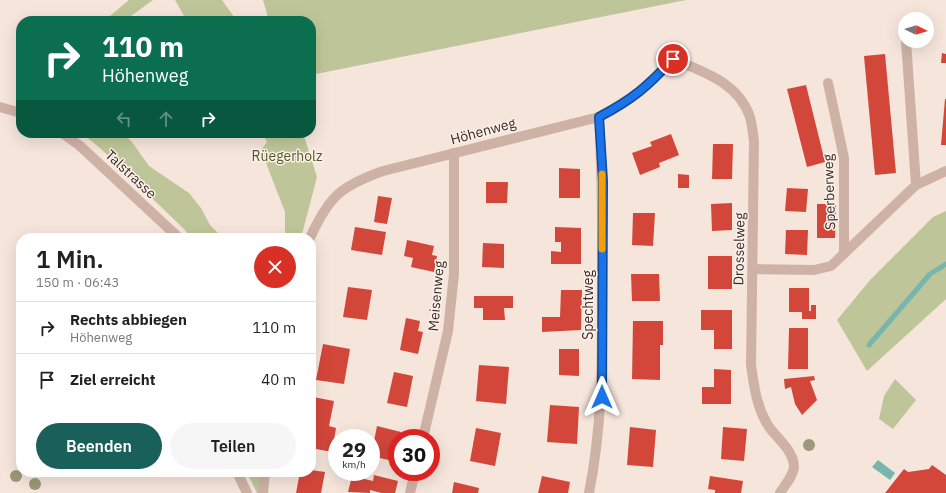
<!DOCTYPE html>
<html lang="de">
<head>
<meta charset="utf-8">
<style>
	:root { --surface:#fff; --page:#f6f6f6; --text:#222; --muted:#767676; --line:#e0e0e0; --accent:#186059 }
	body { margin:0; font-family:"IBM Plex Sans",sans-serif; background:var(--page); color:var(--text); height:100vh; display:flex; flex-direction:column; font-size:15px; white-space:nowrap }
	* { box-sizing:border-box; margin:0 }
	p { font-size:13px; color:var(--muted) }
	.icon { flex:none; width:22px; height:22px; fill:none; stroke:currentColor; stroke-width:2; stroke-linecap:round; stroke-linejoin:round }
	.map { position:relative; flex:1; overflow:hidden }
	.drawer { position:absolute; left:16px; top:233px; width:300px; height:244px; display:flex; flex-direction:column; background:var(--surface); border-radius:16px; box-shadow:0 4px 16px #0002 }
	.drawer>* { flex:none }
	.hud { position:absolute; left:16px; top:16px; width:300px; height:122px; border-radius:16px; box-shadow:0 4px 16px #0002; background:#0b6e4f; color:#fff; overflow:hidden }
	.needle { width:26px; rotate:95deg }
	.buttons { position:absolute; left:898px; top:12px; display:grid; gap:8px }
	.buttons a { display:grid; place-items:center; width:36px; height:36px; border-radius:50%; background:var(--surface); box-shadow:0 4px 16px #0002; font-size:20px }
	.speed { position:absolute; left:328px; top:429px; display:flex; gap:8px; font-size:20px; font-weight:700; text-align:center }
	.speed>* { display:grid; place-content:center; width:52px; height:52px; border-radius:50%; background:var(--surface); box-shadow:0 4px 16px #0002; line-height:1 }
	.speed small { font-size:10px; font-weight:400 }
	.speed .limit { border:6px solid #d22; background:#fff; color:#111 }
	.pin { position:absolute; display:grid; place-items:center; width:34px; height:34px; color:#fff; margin:-17px; border:2px solid #fff; border-radius:50%; box-shadow:0 1px 4px #0007 }
	.me { position:absolute; width:44px; margin:-22px; rotate:0deg; stroke-linejoin:round; filter:drop-shadow(0 0 3px #0008) }
	.turn { display:flex; align-items:center; gap:14px; height:84px; padding:0 20px; font-size:18px }
	.turn .icon { width:52px; height:52px; stroke-width:2.5 }
	.turn b { display:block; font-size:28px; line-height:34px }
	.lanes { display:flex; align-items:center; height:38px; padding:0 20px; background:#0003; justify-content:center; gap:20px; direction:ltr }
	.lanes .off { opacity:.35 }
	.round { display:grid; place-items:center; flex:none; width:42px; height:42px; border-radius:21px; background:var(--page) }
	.head { display:flex; align-items:center; justify-content:space-between; height:68px; padding:0 20px }
	h1 { font-size:24px; font-weight:600; line-height:30px }
	.primary-button { display:flex; gap:8px; margin-top:auto; padding:8px 20px }
	.primary-button a { flex:1; height:46px; border-radius:24px; background:var(--accent); color:#fff; font-size:16px; font-weight:600; line-height:46px; text-align:center }
	.primary-button a+a { background:var(--page); color:var(--text) }
	ul { padding:0; list-style:none }
	li { display:flex; align-items:center; gap:12px; height:52px; padding:0 20px; border-top:1px solid var(--line) }
	li div { flex:1 }
	li b { display:block; font-size:15px }
	li em { font-style:normal }
	.map>svg:first-child { display:block }
	.green { fill:#bec699 }
	.water { fill:#77b5ae }
	.lines { fill:none; stroke-linecap:round; stroke-linejoin:round }
	.stream { stroke:#77b5ae; stroke-width:5 }
	.building { fill:#d3473b }
	.street { stroke:#cfb2a6; stroke-width:10 }
	.tree { fill:#9b9979 }
	.route-casing { stroke:#114b97; stroke-width:10 }
	.route { stroke:#1a73e8; stroke-width:7 }
	.slow { stroke:#f59e0b; stroke-width:7 }
	.labels { text-anchor:middle; dominant-baseline:central; stroke-width:3; stroke-linejoin:round; paint-order:stroke }
	.street-label { font-size:14px; fill:#3a2a28; stroke:#fcf0e9 }
	.park-label { font-size:14px; fill:#515b28; stroke:#fcf0e9 }
</style>
</head>
<body>
<div class="map">
<svg width="946" height="493" viewBox="0 0 946 493">
	<rect width="100%" height="100%" fill="#f5e5db"/>
	<g class="green">
		<path d="M129,0H153L124,21H104Z"/>
		<path d="M175,0H222L237,21H187Z"/>
		<path d="M263,0H686L311,75V21H269Z"/>
		<path d="M81,133H123L132,142L149,166L189,193L201,208L210,225L223,238H192L183,228L100,148Z"/>
		<path d="M262,133H303L317,177L301,238H285V212L261,150L267,142Z"/>
		<path d="M946,211V299L867,371L837,320L871,279L933,217Z"/>
		<path d="M895,379L916,400L893,429L879,419L884,396Z"/>
		<path d="M247,472H261L259,493H257Z"/>
	</g>
	<path class="water" d="M878,460L895,473L890,480L872,467Z"/>
	<g class="lines">
		<path class="stream" d="M869,345L930,274L946,264"/>
	</g>
	<g class="building">
		<path d="M942,53L946,54V63H941Z"/>
		<path d="M885,54L896,173L875,175L864,56Z"/>
		<path d="M806,85L825,162L807,167L787,89Z"/>
		<path d="M945,99H946V145H941Z"/>
		<path d="M671,134L679,155L659,163L660,167L640,175L632,153L652,146L650,142Z"/>
		<path d="M713,144H733L732,179H712Z"/>
		<path d="M559,168L580,169V198H559Z"/>
		<path d="M678,174L689,175V188H678Z"/>
		<path d="M486,182H508L507,203H486Z"/>
		<path d="M787,188L808,189L806,212L785,211Z"/>
		<path d="M378,196L392,198L387,224L374,222Z"/>
		<path d="M732,203V230L712,231L711,204Z"/>
		<path d="M817,204H836L835,238H817Z"/>
		<path d="M633,213H655L653,246L632,245Z"/>
		<path d="M355,227L386,232L382,255L351,250Z"/>
		<path d="M555,227L581,228V264H551V251L561,252V242H555Z"/>
		<path d="M786,230H808L807,255L785,254Z"/>
		<path d="M407,240L434,246L432,255L437,256L434,272L411,267L413,258L404,256Z"/>
		<path d="M483,243L504,244V268L482,267Z"/>
		<rect x="708" y="256" width="24" height="33"/>
		<path d="M631,274H659L660,301H632Z"/>
		<path d="M348,287L372,290L367,320L343,317Z"/>
		<path d="M789,288H809V311H811V305H816V319H802V312H789Z"/>
		<path d="M561,290H582L581,330L542,332V317H560Z"/>
		<path d="M474,296H513V308H504L505,320H483V308H474Z"/>
		<path d="M701,310H732V349H714V330H701Z"/>
		<path d="M406,318L420,321L418,331L423,332L418,354L400,350Z"/>
		<path d="M633,321H663V345H660V380L632,379Z"/>
		<path d="M789,328H808V369H788Z"/>
		<path d="M323,344L350,349L344,384L316,380Z"/>
		<path d="M559,349H579V376L559,375Z"/>
		<path d="M479,365L509,367L506,404L476,401Z"/>
		<path d="M714,369L731,370V404H702V387H714Z"/>
		<path d="M394,372L413,376L407,407L387,403Z"/>
		<path d="M814,376L815,380L810,381L817,400L802,415L795,404L791,387L785,389L784,379Z"/>
		<path d="M313,397L334,401L329,426L336,428L332,452L311,448V409Z"/>
		<path d="M550,405L579,407L577,444L547,442Z"/>
		<path d="M377,426L401,432L399,438H397L393,461L371,456Z"/>
		<path d="M630,427L656,430L653,467L627,465Z"/>
		<path d="M723,427L747,429L744,461L721,459Z"/>
		<path d="M476,428L501,433L495,466L470,461Z"/>
		<path d="M932,465L946,475V493H885L904,469L908,472L929,469Z"/>
		<path d="M311,470L325,472L321,493H296L300,472H311Z"/>
		<path d="M374,475L398,481L395,493H381L370,490V493L348,492L352,476L373,481Z"/>
		<path d="M542,476L570,482L568,493H538Z"/>
		<path d="M710,476L743,481L741,493H715V490L708,489Z"/>
		<path d="M454,482L479,488L478,493H452Z"/>
	</g>
	<g class="lines">
		<g class="street">
			<path d="M906,41L916,185"/>
			<path d="M828,83L844,158V254"/>
			<path d="M0,107L21,113"/>
			<path d="M62,133L79,145L179,238"/>
			<path d="M310,238C329,196 341,186 383,171L599,117C633,99 647,87 673,59C703,72 738,82 750,117C752,125 753,133 754,141L751,365C754,385 756,404 766,422C773,436 793,448 794,466C794,475 785,485 780,493"/>
			<path d="M753,269L814,270L831,266L916,185L946,171"/>
			<path d="M423,438L448,331L454,274V153"/>
			<path d="M237,472L247,493"/>
			<path d="M263,493L265,472"/>
			<path d="M410,493L415,472"/>
			<path d="M589,493C602,427 602,369 602,302C602,240 603,179 599,117"/>
		</g>
	</g>
	<g class="tree">
		<circle cx="809" cy="445" r="6"/>
		<circle cx="16" cy="476" r="6"/>
		<circle cx="35" cy="484" r="6"/>
	</g>
	<g class="lines">
		<g class="route-casing">
			<path id="route" d="M602,397L603,181L599,117C633,99 647,87 673,59"/>
		</g>
		<use href="#route" class="route"/>
		<path class="slow" d="M602,249V174"/>
	</g>
	<g class="labels">
		<g class="street-label">
			<text transform="translate(483 131) rotate(-15)">Höhenweg</text>
			<text transform="translate(131 174) rotate(43)">Talstrasse</text>
			<text transform="translate(829 192) rotate(-92)">Sperberweg</text>
			<text transform="translate(739 249) rotate(-89)">Drosselweg</text>
			<text transform="translate(436 296) rotate(-85)">Meisenweg</text>
			<text transform="translate(588 305) rotate(-90)">Spechtweg</text>
		</g>
		<g class="park-label">
			<text x="287" y="156">Rüegerholz</text>
		</g>
	</g>
</svg>
<div class="buttons">
<a><svg class="needle" viewBox="-14 -14 28 28"><path d="M0-13l5 13h-10z" fill="#e53935"/><path d="M0 13l5-13h-10z" fill="#767676"/></svg></a>
</div>
<div class="speed"><div>29<small>km/h</small></div><div class="limit">30</div></div>
<div class="pin" style="left:673px;top:59px;background:#d93025"><svg class="icon" aria-label="arrive" viewBox="0 0 24 24"><path d="M6 21V4h12l-3 4 3 4H6"/></svg></div>
<svg class="me" style="left:602px;top:397px" viewBox="-20 -20 40 40"><path d="M0-17L14 15 0 8-14 15z" fill="#1a73e8" stroke="#fff" stroke-width="4"/></svg>
<div class="hud">
<div class="turn"><svg class="icon" aria-label="right" viewBox="0 0 24 24"><path d="M7 20v-9h11M14 6l5 5-5 5"/></svg><div><b>110 m</b>Höhenweg</div></div>
<div class="lanes"><svg class="icon off" aria-label="left" viewBox="0 0 24 24"><path d="M17 20v-9H6M10 6l-5 5 5 5"/></svg><svg class="icon off" aria-label="ahead" viewBox="0 0 24 24"><path d="M12 20V5M6 11l6-6 6 6"/></svg><svg class="icon" aria-label="right" viewBox="0 0 24 24"><path d="M7 20v-9h11M14 6l5 5-5 5"/></svg></div>
</div>
<section class="drawer">
<div class="head"><div><h1>1 Min.</h1><p>150 m · 06:43</p></div><a class="round" style="background:#d93025;color:#fff"><svg class="icon" aria-label="close" viewBox="0 0 24 24"><path d="M6 6l12 12M18 6L6 18"/></svg></a></div>
<ul>
<li><svg class="icon" aria-label="right" viewBox="0 0 24 24"><path d="M7 20v-9h11M14 6l5 5-5 5"/></svg><div><b>Rechts abbiegen</b><p>Höhenweg</p></div><em>110 m</em></li>
<li><svg class="icon" aria-label="arrive" viewBox="0 0 24 24"><path d="M6 21V4h12l-3 4 3 4H6"/></svg><div><b>Ziel erreicht</b></div><em>40 m</em></li>
</ul>
<div class="primary-button"><a>Beenden</a><a>Teilen</a></div>
</section>
</div>
</body>
</html>
